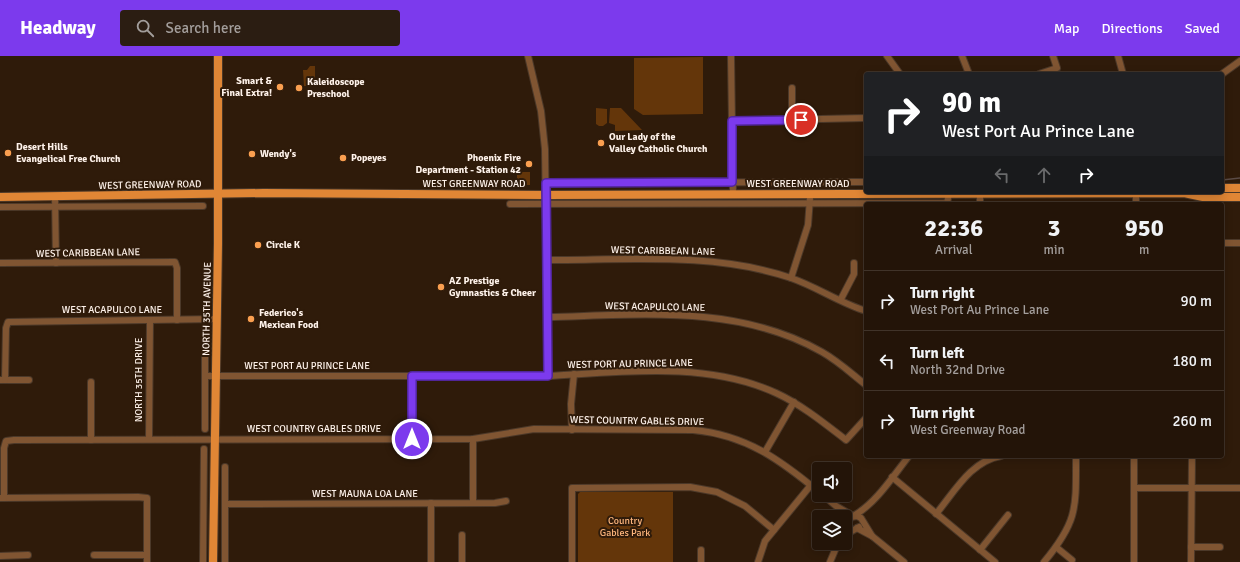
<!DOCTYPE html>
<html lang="en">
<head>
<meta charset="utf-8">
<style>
	:root { --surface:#231408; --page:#2b1d12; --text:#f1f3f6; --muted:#a39e9c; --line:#403329; --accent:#7c3aed }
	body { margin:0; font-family:Signika,sans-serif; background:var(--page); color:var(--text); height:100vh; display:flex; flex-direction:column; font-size:15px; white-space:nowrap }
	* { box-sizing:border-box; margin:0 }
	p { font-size:13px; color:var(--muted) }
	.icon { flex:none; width:22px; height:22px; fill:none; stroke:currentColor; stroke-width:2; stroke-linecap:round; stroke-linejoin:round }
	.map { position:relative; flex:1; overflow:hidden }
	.sheet { position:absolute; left:864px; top:146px; width:360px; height:256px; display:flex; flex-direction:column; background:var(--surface); border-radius:4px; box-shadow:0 2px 10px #0003,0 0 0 1px var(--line) }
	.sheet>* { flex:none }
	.guide { position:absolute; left:864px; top:16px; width:360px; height:122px; border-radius:4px; box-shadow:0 2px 10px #0003,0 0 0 1px var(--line); background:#202124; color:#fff; overflow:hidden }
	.buttons { position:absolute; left:812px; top:406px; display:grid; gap:8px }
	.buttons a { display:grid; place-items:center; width:40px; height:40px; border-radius:4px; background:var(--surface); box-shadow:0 2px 10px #0003,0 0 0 1px var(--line); font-size:20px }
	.pin { position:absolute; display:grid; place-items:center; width:34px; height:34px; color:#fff; margin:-17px; border:2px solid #fff; border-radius:50%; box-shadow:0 1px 4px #0007 }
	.me { position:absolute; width:44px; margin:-22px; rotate:0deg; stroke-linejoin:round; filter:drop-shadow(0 0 3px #0008) }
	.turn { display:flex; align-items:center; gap:14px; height:84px; padding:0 12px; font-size:18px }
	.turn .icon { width:52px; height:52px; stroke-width:2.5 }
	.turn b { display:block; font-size:28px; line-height:34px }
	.lanes { display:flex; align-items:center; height:38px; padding:0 12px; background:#0003; justify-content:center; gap:20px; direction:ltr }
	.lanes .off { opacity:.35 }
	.eta { display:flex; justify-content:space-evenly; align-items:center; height:68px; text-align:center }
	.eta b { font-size:24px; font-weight:800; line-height:28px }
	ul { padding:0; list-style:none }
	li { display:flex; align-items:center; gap:12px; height:60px; padding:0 12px; border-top:1px solid var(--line) }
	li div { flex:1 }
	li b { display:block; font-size:15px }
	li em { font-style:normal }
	header { display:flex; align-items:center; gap:24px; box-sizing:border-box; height:56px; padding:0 20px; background:var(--accent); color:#fff }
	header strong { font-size:19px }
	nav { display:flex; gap:22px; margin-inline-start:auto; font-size:14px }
	.search { width:280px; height:36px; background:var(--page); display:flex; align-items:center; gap:10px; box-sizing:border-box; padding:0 14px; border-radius:4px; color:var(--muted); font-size:15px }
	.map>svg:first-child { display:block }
	.green { fill:#64360a }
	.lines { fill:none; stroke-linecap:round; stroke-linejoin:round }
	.stream { stroke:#5a4b46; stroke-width:1.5 }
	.minor-casing { stroke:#4c3929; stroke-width:8 }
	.major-casing { stroke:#4c3929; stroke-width:10 }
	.minor { stroke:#805532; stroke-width:6 }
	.major { stroke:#e08635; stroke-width:8 }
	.route-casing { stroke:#51269a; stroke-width:10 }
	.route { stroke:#7c3aed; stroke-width:7 }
	.poi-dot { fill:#fa9f50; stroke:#2f1b0a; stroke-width:1.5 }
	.labels { text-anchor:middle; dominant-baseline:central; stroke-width:4; stroke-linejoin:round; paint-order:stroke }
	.poi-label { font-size:10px; font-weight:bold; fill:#fef2ea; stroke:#2f1b0a; text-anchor:start }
	.street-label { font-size:10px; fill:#fef2ea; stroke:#2f1b0a }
	.park-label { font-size:10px; fill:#feb67d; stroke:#2f1b0a }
</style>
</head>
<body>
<header>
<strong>Headway</strong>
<div class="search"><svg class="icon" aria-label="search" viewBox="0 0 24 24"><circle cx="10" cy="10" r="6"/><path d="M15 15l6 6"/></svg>Search here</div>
<nav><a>Map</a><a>Directions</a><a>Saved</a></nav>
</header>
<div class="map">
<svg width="1240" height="506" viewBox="0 0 1240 506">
	<rect width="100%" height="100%" fill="#2f1b0a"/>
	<g class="green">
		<path d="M703,1V58L643,59L634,53V2Z"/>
		<path d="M310,10H315V30H304L303,14H307Z"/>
		<path d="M596,52L607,53V67L603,70H599L596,68Z"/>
		<path d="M610,52H621L642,74L615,75V69L609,67Z"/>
		<rect x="517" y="116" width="13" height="13"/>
		<path d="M580,436H673V506H578V438Z"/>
	</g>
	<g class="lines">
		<path class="stream" d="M1222,124L1240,122"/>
		<g class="minor-casing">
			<g id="minor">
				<path d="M528,0L541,55L545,93L548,320"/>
				<path d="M731,0L733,138"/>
				<path d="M887,0L900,18"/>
				<path d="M962,0L969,18"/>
				<path d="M1118,0L1123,18"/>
				<path d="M1039,18L1057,12L1053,0"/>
				<path d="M1222,18L1240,5"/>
				<path d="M792,32V64"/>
				<path d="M732,65L866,62"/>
				<path d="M546,127L866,126"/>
				<path d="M55,140L56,207"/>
				<path d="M510,148L947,147L949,138"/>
				<path d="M980,148V138"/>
				<path d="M1136,148V136"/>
				<path d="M0,151L203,150"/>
				<path d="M1222,187H1240"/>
				<path d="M547,204C627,204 715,196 791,222C817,231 840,247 866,255"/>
				<path d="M0,207L175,206L177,212V264"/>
				<path d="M791,222L808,169L810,142"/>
				<path d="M841,243L854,218V207"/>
				<path d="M547,261C640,259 738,248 822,296C838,305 852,318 866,329"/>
				<path d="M205,320H548C622,316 706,305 776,337C802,349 824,367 846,384L866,362"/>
				<path d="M412,320V383"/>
				<path d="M0,324H29"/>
				<path d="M5,324L6,272L8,266L217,263"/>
				<path d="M205,373V273"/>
				<path d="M572,374L571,348L574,318"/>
				<path d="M149,383L150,264"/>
				<path d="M473,383V447"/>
				<path d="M91,384V326"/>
				<path d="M765,396L794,346"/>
				<path d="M892,421L995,506"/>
				<path d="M1134,432H1240"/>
				<path d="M823,439L836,450L853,460"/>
				<path d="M0,442L138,441L147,442V506"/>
				<path d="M4,442V392L6,385L14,384L473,383L534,373L693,374C746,379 779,403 819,436"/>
				<path d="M431,447V506"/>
				<path d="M225,448L495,447L506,445"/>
				<path d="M936,458C955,435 971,405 1001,400"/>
				<path d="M855,459C877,446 893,420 909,400"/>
				<path d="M857,472L872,480L904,506"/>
				<path d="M845,473L851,461L857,460L861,462L872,480"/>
				<path d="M462,479V506"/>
				<path d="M845,479L859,471"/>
				<path d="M1056,491L1072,504"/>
				<path d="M1191,491H1220"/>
				<path d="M701,494V506"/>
				<path d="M980,494L1008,459"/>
				<path d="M94,499H147"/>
				<path d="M0,500L28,499"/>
				<path d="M203,506L204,393"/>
				<path d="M225,506V411"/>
				<path d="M572,506V432L690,431L717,436L745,450L774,474"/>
				<path d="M758,506L765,485L811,429"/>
				<path d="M830,506L838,487"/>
				<path d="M1044,506C1078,465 1076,452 1076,400"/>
				<path d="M1134,506V400"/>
				<path d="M1191,506L1192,400"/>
			</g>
		</g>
		<g class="major-casing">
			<g id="major">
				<path d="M1222,132H1240"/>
				<path d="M0,141L263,137L546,139L1184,137L1203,141H1240"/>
				<path d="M213,506L218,187V0"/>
			</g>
		</g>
		<use href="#minor" class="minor"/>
		<use href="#major" class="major"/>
	</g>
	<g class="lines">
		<g class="route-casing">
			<path id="route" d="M412,383V320H548L546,127L732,126V65L801,64"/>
		</g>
		<use href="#route" class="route"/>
	</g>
	<g class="poi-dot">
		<circle cx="280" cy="31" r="4"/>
		<circle cx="299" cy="32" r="4"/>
		<circle cx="601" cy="87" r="4"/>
		<circle cx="8" cy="97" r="4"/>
		<circle cx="252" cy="98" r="4"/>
		<circle cx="343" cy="102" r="4"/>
		<circle cx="529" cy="108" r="4"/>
		<circle cx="258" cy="189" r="4"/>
		<circle cx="441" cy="231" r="4"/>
		<circle cx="251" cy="263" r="4"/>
	</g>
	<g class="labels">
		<g class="poi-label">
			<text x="272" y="25" text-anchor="end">Smart &amp;<tspan x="272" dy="12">Final Extra!</tspan></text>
			<text x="307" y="26">Kaleidoscope<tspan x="307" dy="12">Preschool</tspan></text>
			<text x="609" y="81">Our Lady of the<tspan x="609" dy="12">Valley Catholic Church</tspan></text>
			<text x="16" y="91">Desert Hills<tspan x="16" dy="12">Evangelical Free Church</tspan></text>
			<text x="260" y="98">Wendy's</text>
			<text x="351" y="102">Popeyes</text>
			<text x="521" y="102" text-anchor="end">Phoenix Fire<tspan x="521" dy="12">Department - Station 42</tspan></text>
			<text x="266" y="189">Circle K</text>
			<text x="449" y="225">AZ Prestige<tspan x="449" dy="12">Gymnastics &amp; Cheer</tspan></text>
			<text x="259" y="257">Federico's<tspan x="259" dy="12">Mexican Food</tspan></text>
		</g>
		<g class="street-label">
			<text x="474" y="128">WEST GREENWAY ROAD</text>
			<text x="798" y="128">WEST GREENWAY ROAD</text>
			<text transform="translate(150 129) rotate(-1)">WEST GREENWAY ROAD</text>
			<text transform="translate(663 195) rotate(1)">WEST CARIBBEAN LANE</text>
			<text transform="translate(88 197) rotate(-1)">WEST CARIBBEAN LANE</text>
			<text transform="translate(655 251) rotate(1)">WEST ACAPULCO LANE</text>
			<text transform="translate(207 253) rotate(-89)">NORTH 35TH AVENUE</text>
			<text x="112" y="254">WEST ACAPULCO LANE</text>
			<text transform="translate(630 308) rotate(-1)">WEST PORT AU PRINCE LANE</text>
			<text x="307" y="310">WEST PORT AU PRINCE LANE</text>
			<text transform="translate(139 324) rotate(-90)">NORTH 35TH DRIVE</text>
			<text transform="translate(637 365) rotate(1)">WEST COUNTRY GABLES DRIVE</text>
			<text x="314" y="373">WEST COUNTRY GABLES DRIVE</text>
			<text x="365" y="438">WEST MAUNA LOA LANE</text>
		</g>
		<g class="park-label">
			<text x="625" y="465">Country<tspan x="625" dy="12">Gables Park</tspan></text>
		</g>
	</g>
</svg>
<div class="buttons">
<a><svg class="icon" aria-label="sound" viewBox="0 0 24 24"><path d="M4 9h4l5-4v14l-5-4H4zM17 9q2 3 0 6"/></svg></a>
<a><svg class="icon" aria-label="layers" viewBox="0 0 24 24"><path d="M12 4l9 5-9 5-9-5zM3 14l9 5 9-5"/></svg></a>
</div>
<div class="pin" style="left:801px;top:64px;background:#d93025"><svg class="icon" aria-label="arrive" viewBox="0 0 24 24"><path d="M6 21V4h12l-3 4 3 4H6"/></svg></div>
<svg class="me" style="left:412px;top:383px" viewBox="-20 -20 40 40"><circle r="17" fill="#7c3aed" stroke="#fff" stroke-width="3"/><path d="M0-11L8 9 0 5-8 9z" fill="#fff"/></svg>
<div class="guide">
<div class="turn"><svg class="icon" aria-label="right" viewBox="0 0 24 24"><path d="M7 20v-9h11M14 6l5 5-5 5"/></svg><div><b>90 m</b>West Port Au Prince Lane</div></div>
<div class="lanes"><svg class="icon off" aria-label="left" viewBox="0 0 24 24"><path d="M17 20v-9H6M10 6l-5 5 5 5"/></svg><svg class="icon off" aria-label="ahead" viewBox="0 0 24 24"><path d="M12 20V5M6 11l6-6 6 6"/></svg><svg class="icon" aria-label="right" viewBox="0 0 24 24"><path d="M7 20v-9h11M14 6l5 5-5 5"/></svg></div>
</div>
<section class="sheet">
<div class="eta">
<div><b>22:36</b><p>Arrival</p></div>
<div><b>3</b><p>min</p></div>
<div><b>950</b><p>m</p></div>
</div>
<ul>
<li><svg class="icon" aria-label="right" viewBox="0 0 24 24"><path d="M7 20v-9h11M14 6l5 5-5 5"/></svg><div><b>Turn right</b><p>West Port Au Prince Lane</p></div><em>90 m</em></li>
<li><svg class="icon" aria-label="left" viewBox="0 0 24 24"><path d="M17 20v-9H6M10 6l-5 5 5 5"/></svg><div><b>Turn left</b><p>North 32nd Drive</p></div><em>180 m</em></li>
<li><svg class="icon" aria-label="right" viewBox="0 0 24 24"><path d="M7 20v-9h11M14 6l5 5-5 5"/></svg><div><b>Turn right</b><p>West Greenway Road</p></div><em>260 m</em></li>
</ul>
</section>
</div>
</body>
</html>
